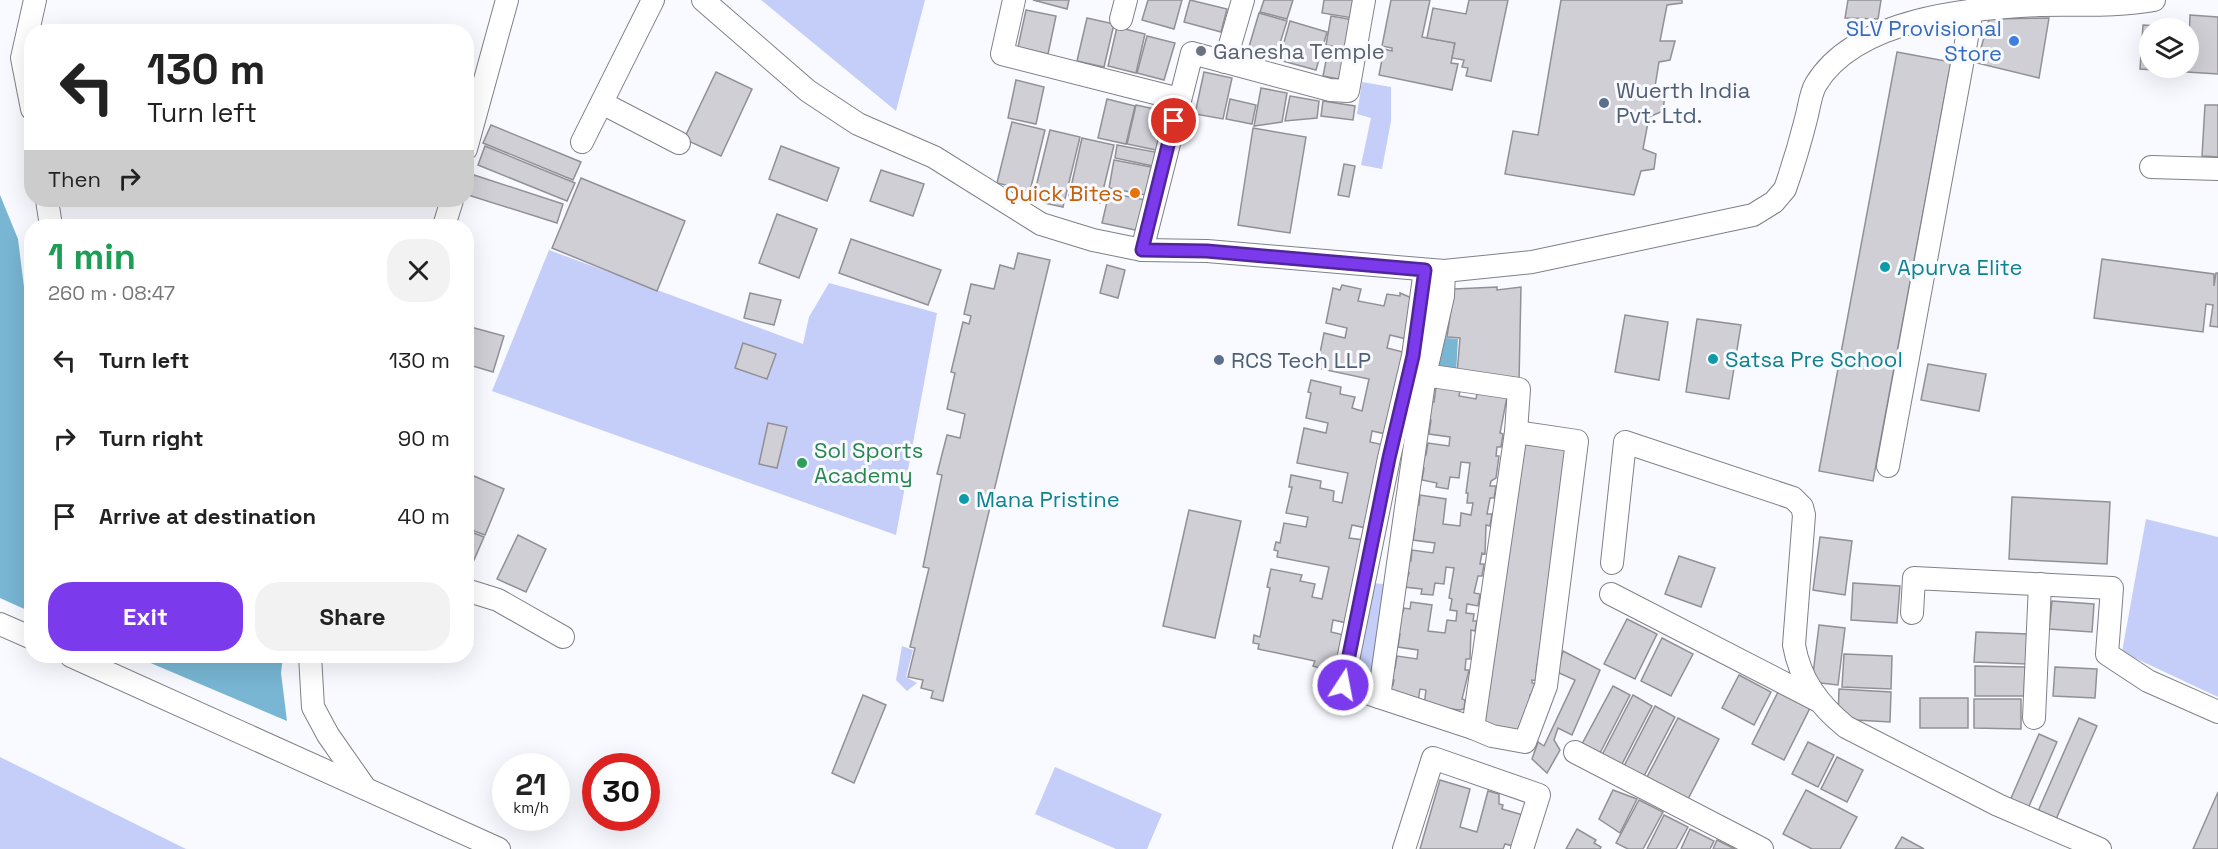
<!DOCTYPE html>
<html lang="en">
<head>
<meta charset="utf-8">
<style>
	:root { --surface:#fff; --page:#f2f2f2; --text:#222; --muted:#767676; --accent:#7c3aed }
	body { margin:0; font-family:"Space Grotesk",sans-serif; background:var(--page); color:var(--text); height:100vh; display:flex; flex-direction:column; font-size:22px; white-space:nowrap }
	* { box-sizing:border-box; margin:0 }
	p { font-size:20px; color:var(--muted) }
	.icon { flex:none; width:33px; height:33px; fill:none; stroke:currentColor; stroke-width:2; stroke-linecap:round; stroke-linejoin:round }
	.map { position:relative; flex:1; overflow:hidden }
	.side { position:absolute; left:24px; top:219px; width:450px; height:444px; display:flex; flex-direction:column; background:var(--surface); border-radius:24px; box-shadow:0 6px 24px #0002 }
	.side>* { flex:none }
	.hud { position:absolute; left:24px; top:24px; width:450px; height:183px; border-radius:24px; box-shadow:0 6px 24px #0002; background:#fff; color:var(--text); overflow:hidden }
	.buttons { position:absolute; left:2139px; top:18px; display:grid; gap:12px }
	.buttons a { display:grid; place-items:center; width:60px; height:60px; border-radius:50%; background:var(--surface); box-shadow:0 6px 24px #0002; font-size:30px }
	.speed { position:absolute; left:492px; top:753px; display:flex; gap:12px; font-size:30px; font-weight:700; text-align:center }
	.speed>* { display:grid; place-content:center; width:78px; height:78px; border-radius:50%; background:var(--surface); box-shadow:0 6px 24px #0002; line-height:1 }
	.speed small { font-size:15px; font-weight:400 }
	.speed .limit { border:9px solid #d22; background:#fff; color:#111 }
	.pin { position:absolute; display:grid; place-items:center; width:51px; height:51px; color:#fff; margin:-26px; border:3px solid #fff; border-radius:50%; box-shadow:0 2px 6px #0007 }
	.me { position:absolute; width:66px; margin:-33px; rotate:11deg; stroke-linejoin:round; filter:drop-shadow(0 0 4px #0008) }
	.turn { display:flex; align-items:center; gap:21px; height:126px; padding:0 24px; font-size:27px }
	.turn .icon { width:78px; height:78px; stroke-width:2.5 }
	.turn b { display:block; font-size:42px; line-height:51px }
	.then { display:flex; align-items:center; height:57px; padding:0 24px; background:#0003; gap:12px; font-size:22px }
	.round { display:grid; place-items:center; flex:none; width:63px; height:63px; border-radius:24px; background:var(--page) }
	.head { display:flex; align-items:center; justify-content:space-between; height:102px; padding:0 24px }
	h1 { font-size:36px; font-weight:800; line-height:45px; color:#1e9e55 }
	.primary-button { display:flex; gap:12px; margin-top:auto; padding:12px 24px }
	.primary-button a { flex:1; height:69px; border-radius:24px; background:var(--accent); color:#fff; font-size:24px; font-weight:800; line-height:69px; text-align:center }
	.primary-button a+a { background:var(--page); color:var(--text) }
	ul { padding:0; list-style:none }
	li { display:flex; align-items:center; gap:18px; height:78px; padding:0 24px }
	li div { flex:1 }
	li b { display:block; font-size:22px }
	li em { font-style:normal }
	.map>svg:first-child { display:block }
	.green { fill:#c4cef8 }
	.water { fill:#78b6d4 }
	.building { fill:#d0cfd6; stroke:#919097; stroke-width:1.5 }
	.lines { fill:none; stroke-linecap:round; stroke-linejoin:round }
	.minor-casing { stroke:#7f8187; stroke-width:24 }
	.minor { stroke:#fff; stroke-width:22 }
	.route-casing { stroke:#51269a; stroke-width:15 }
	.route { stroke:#7c3aed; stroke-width:10 }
	.shop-dot { fill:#3f7fe0; stroke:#f9faff; stroke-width:2 }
	.worship-dot { fill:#6b7280; stroke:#f9faff; stroke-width:2 }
	.service-dot { fill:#5c6f8a; stroke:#f9faff; stroke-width:2 }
	.food-dot { fill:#e8710a; stroke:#f9faff; stroke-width:2 }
	.culture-dot { fill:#0f9aa8; stroke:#f9faff; stroke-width:2 }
	.leisure-dot { fill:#2e9e5b; stroke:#f9faff; stroke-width:2 }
	.labels { text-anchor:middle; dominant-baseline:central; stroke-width:6; stroke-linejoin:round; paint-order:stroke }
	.shop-label { font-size:22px; fill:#366cbe; stroke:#f9faff; text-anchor:end }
	.worship-label { font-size:22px; fill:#5b616d; stroke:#f9faff; text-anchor:start }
	.service-label { font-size:22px; fill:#4e5e75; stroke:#f9faff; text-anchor:start }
	.food-label { font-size:22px; fill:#c56008; stroke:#f9faff; text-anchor:end }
	.culture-label { font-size:22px; fill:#0d838f; stroke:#f9faff; text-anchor:start }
	.leisure-label { font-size:22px; fill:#27864d; stroke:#f9faff; text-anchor:start }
</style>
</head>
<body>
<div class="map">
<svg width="2218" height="849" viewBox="0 0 2218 849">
	<rect width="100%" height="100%" fill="#f9faff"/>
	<g class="green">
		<path d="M761,0H925L896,111Z"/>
		<path d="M1362,82L1391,87V121L1382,169L1361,165L1371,118L1357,114Z"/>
		<path d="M549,250L803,344L809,317L829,283L937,313L896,535L492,391Z"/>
		<path d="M2146,519L2218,537V697L2122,652Z"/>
		<path d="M1373,583L1392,585L1377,685L1353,678Z"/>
		<path d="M902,646L913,650L906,677L917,683L907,691L896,680Z"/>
		<path d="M0,757L186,849H0Z"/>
		<path d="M1055,767L1162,814L1147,849H1116L1035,814Z"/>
	</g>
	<g class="water">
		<path d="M0,195L18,239L31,343V612L0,598Z"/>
		<path d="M1448,323L1446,338L1458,339L1456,374L1436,370Z"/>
		<path d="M134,656H283L281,673L287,721Z"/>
	</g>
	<g class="building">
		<path d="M1033,0H1069L1067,9Z"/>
		<path d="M1148,0H1182L1174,29L1142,20Z"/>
		<path d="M1190,0L1227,9L1221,32L1184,22Z"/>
		<path d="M1264,0H1293L1287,19L1260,12Z"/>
		<path d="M1324,0H1357L1353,18L1322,13Z"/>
		<path d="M1391,0H1430L1422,37L1455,43L1451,63L1458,64L1452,90L1379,75L1384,49L1392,51V48L1382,46Z"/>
		<path d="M1469,0H1508L1491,81L1466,76L1468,68L1462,67L1464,60L1452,58L1455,43L1427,38L1433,8L1466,14Z"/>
		<path d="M1561,0H1682V3L1667,5L1660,41H1675L1670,60L1659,62L1654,93L1665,94L1663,111L1649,117L1643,149L1656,154L1654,169L1641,171L1634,195L1505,174L1513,131L1538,135Z"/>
		<path d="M1848,0H1881L1878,19L1845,18Z"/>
		<path d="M1026,10L1056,16L1048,54L1018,47Z"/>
		<path d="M1259,13L1287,21L1275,59L1248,50Z"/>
		<path d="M2190,15L2218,17V74L2140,69L2143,25L2158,26V23L2185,24L2187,28H2150V68H2188Z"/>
		<path d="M1331,16L1354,20L1349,49L1326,45Z"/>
		<path d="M1087,18L1114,24L1104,67L1077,61Z"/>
		<path d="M2049,18L2039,78L1977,63L1989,19Z"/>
		<path d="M1290,21L1327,32L1316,70L1279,60Z"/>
		<path d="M1117,27L1145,34L1136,73L1108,66Z"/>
		<path d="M1147,36L1175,43L1164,80L1137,73Z"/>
		<path d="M1329,46L1349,50L1344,80L1323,76Z"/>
		<path d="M1897,52L1951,62L1873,481L1819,471Z"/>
		<path d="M716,72L752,89L721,156L684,139Z"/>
		<path d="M1204,72L1232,78L1223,119L1195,114Z"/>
		<path d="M1016,80L1044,87L1036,124L1008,118Z"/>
		<path d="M1261,88L1287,93L1282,122L1254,126Z"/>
		<path d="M1290,96L1319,101L1317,118L1285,121Z"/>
		<path d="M1107,99L1135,106L1126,144L1098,138Z"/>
		<path d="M1230,99L1256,105L1252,124L1226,119Z"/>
		<path d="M1323,101L1355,106L1353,120L1321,116Z"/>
		<path d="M1136,105L1164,111L1156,150L1127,144Z"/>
		<path d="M2205,105H2218V157L2202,156Z"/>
		<path d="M1012,122L1045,130L1030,191L997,183Z"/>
		<path d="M491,125L581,162L573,180L483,143Z"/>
		<path d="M1253,128L1306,137L1290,233L1238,225Z"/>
		<path d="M1050,130L1080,137L1063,207L1044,203L1045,198L1034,195Z"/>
		<path d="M1082,138L1114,145L1100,203L1069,196Z"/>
		<path d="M1117,145L1155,152L1153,166L1115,158Z"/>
		<path d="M485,146L575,183L567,201L478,165Z"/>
		<path d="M781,146L839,168L827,201L769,179Z"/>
		<path d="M1114,160L1151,167L1146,195L1109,188Z"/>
		<path d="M1344,164L1355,166L1349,197L1338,195Z"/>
		<path d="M881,170L924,184L913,216L870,201Z"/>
		<path d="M474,175L563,204L557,223L468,195Z"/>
		<path d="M581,178L685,221L657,291L552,248Z"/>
		<path d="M1109,193L1146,200L1140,231L1102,223Z"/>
		<path d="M777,214L817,229L799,278L759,263Z"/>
		<path d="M851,239L941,270L928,305L839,273Z"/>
		<path d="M1018,253L1050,260L943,701L931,698L933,691L921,688L923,680L908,677L915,648L910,647L929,568L923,567L942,475L937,474L947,435L960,438L965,414L947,409L955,373L951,372L963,322L969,324L971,316L964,314L971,284L994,289L1000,265L1014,269Z"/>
		<path d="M2102,259L2214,274V286L2216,273H2218V327L2210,326L2213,305L2206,304L2203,332L2094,318Z"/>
		<path d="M1107,265L1125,270L1118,298L1100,293Z"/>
		<path d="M1342,285L1361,289L1358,301L1384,306L1387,294L1400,296V293L1414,299L1406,339L1390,335L1387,348L1403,352L1386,434L1372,431L1370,442L1384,445L1366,528L1352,525L1349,538L1364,540L1347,623L1333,620L1331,632L1344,635L1336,673L1313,666L1315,661L1258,649L1259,644L1253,643L1254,635L1260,637L1270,588L1267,587L1271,569L1302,575L1300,581L1315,584L1312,597L1322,599L1329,567L1277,557L1278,551L1274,550L1276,542L1280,543L1284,523L1306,527L1308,517L1286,513L1292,487H1289L1291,475L1321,481L1320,488L1334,491L1333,501L1342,503L1348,473L1297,463L1304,428L1326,433L1328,423L1306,418L1311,393L1308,392L1311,380L1341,387L1340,394L1355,397L1352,408L1362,411L1369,379L1317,368L1324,333L1345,338L1347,328L1326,323L1333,288L1340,290Z"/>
		<path d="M1497,287V290L1521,287L1519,383L1457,374L1460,338L1447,337L1454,289Z"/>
		<path d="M750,293L781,300L774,325L744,318Z"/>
		<path d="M1625,315L1668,322L1659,380L1615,372Z"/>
		<path d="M1697,319L1741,325L1729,399L1686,392Z"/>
		<path d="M467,326L504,336L493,372L466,364Z"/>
		<path d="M743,343L776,354L767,379L735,368Z"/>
		<path d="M1928,364L1986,374L1979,411L1921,400Z"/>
		<path d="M1461,385L1459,396L1476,399L1478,387L1507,397L1500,433L1503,434L1501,447H1497L1496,456H1499L1496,478L1491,481L1490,486H1496L1494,498H1490L1487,514H1492L1490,526L1486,525L1485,554L1482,553L1480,564H1484L1482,576H1478L1474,593L1480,594L1478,606L1467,604L1466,613L1474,614L1473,621H1477L1475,631L1471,630L1470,659H1466L1465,670H1469L1462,699L1465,700L1464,709L1459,710L1424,705L1426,690L1420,689L1418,702L1388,694L1390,684L1393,685L1394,680H1388L1390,667L1395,668L1397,656L1417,659L1418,650L1398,647L1400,634H1395L1399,612H1403L1404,608L1410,609L1411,602L1432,605L1428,631L1445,633L1447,620L1456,621L1457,611L1450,610L1452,599L1449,598L1454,568L1446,567L1444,584L1435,583L1433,595L1421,594L1422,589L1404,587L1409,573H1404L1405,561H1411L1412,550L1433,553L1435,543L1413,540L1415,529L1410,528L1413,505H1419L1420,495L1446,499L1443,524L1460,526L1461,513L1471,515L1473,503H1467L1468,493H1466L1470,463L1461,462L1459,478L1450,477L1448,489L1436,487L1437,483L1422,480L1424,468L1419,467L1421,455H1426L1428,443L1449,446L1450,437L1429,434L1431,420L1426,419L1429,401L1434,402L1436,387Z"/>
		<path d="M768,423L787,427L777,468L759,464Z"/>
		<path d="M1526,438L1567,448L1544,653H1539L1536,673L1541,674L1540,681L1532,680V683L1537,684L1535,696L1530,695L1529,714L1524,713V734L1483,729Z"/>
		<path d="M467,473L504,489L485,535L466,528Z"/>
		<path d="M2012,497L2110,502L2107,564L2009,559Z"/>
		<path d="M1189,510L1241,521L1215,638L1163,626Z"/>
		<path d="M466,530L484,537L474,560L466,557Z"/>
		<path d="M518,535L546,549L526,592L497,579Z"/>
		<path d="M1820,537L1852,541L1845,595L1813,590Z"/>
		<path d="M1679,556L1715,568L1701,607L1665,594Z"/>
		<path d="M1853,583L1900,586L1897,623L1851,620Z"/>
		<path d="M2052,601L2094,604L2092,632L2049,629Z"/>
		<path d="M1627,619L1657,634L1635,679L1604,664Z"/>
		<path d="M1819,625L1845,628L1838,685L1812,682Z"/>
		<path d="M1976,632L2028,634L2027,664L1974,662Z"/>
		<path d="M1662,638L1693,654L1671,696L1641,681Z"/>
		<path d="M1563,651L1600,670L1572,735L1558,728L1554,740L1560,750L1547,773L1532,759L1538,742L1544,746L1575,680L1557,672Z"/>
		<path d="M1844,654L1892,656L1891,689L1842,687Z"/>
		<path d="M1975,666L2025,667L2024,696H1975Z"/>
		<path d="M2055,667L2097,669L2095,698L2053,696Z"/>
		<path d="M1739,675L1771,692L1754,725L1722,708Z"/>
		<path d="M1613,686L1630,695L1600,753L1582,744Z"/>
		<path d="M1839,689L1891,692L1890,722L1838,719Z"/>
		<path d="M1778,692L1810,708L1784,760L1752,744Z"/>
		<path d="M863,695L886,705L854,783L832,773Z"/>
		<path d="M1633,695L1652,706L1621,766L1602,755Z"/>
		<rect x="1920" y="698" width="48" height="30"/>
		<path d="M1974,699H2021V729L1974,728Z"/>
		<path d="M1655,706L1675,717L1644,776L1624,766Z"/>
		<path d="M1678,718L1719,739L1688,799L1647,777Z"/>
		<path d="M2079,718L2097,726L2053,826L2035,818Z"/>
		<path d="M2039,734L2057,742L2026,813L2008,805Z"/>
		<path d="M1808,742L1834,755L1818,787L1792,774Z"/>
		<path d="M1837,757L1863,770L1847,802L1821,789Z"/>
		<path d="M1440,780L1470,789L1460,827L1477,832L1488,791L1499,794V804L1503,805L1502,809L1523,815L1513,846L1505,844L1503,849H1420Z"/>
		<path d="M1613,790L1637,799L1620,833L1599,819Z"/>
		<path d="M1806,790L1857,817L1840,849H1812L1783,834Z"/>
		<path d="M2218,792V849H2193Z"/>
		<path d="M1639,800L1663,812L1643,849H1628L1616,843Z"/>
		<path d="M1664,815L1688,827L1676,849H1647Z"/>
		<path d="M1577,829L1596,840L1594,843L1601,847L1600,849H1566Z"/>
		<path d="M1690,829L1714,841L1710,849H1681Z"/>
		<path d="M1902,837L1924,849H1895Z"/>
		<path d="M1717,840L1735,849H1713Z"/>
	</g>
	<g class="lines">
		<g class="minor-casing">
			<g id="minor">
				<path d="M703,0L808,91L858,124L934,157L1041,224L1093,240L1142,250L1207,251L1444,271L1532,262L1753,215L1774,202L1785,189C1793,166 1800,143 1806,119C1809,109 1810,94 1816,84C1856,18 1971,8 2040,5C2078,4 2116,7 2154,0"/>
				<path d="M1014,0L1002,54L1179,99"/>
				<path d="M1121,19L1126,0"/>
				<path d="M1225,62L1243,0"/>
				<path d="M602,103L679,143"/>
				<path d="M32,109L22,58L35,0"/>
				<path d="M582,142L653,0"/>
				<path d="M466,149L507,0"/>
				<path d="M2151,167L2218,169"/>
				<path d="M47,200L51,226"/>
				<path d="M444,226L452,200"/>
				<path d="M1142,250L1192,53L1330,90L1348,91L1364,0"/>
				<path d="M1425,375L1519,389L1516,432L1473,728L1379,697L1425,375L1443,296L1444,271"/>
				<path d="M1888,466L1972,10"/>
				<path d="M1612,563L1625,442L1793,498L1802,507L1804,515L1794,645C1800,680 1819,705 1846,727L1998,805L2100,849"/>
				<path d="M466,590L498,600L563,637"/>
				<path d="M1611,594L1817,700"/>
				<path d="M1912,613L1914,578L2112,588L2107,654L2148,681L2218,712"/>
				<path d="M0,624L32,638"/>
				<path d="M71,656L499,849"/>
				<path d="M310,656L313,707L328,735L363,785"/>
				<path d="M1379,697L1343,685L1389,458L1413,356L1425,270"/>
				<path d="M2034,718L2040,584"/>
				<path d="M1473,728L1492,736L1525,742L1546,686L1577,441L1516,432"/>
				<path d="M1575,752L1762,849"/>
				<path d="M1404,849L1433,758L1539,795L1522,849"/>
			</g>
		</g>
		<use href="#minor" class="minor"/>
	</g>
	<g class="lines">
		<g class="route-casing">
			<path id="route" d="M1174,121L1142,250L1207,251L1425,270L1413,356L1389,458L1343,685"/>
		</g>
		<use href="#route" class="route"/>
	</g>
	<circle class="shop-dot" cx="2014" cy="41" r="6"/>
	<circle class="worship-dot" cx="1201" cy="51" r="6"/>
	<g class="service-dot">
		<circle cx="1604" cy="103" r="6"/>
		<circle cx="1219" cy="360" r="6"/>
	</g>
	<circle class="food-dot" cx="1135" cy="193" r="6"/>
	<g class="culture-dot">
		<circle cx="1885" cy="267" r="6"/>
		<circle cx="1713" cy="359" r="6"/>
		<circle cx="964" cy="499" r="6"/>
	</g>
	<circle class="leisure-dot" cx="802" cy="463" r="6"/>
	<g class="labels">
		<g class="shop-label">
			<text x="2002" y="28">SLV Provisional<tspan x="2002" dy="25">Store</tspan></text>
		</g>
		<g class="worship-label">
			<text x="1213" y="51">Ganesha Temple</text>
		</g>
		<g class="service-label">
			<text x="1616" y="90">Wuerth India<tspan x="1616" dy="25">Pvt. Ltd.</tspan></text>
			<text x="1231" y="360">RCS Tech LLP</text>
		</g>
		<g class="food-label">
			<text x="1123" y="193">Quick Bites</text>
		</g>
		<g class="culture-label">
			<text x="1897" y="267">Apurva Elite</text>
			<text x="1725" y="359">Satsa Pre School</text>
			<text x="976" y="499">Mana Pristine</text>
		</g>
		<g class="leisure-label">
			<text x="814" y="450">Sol Sports<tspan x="814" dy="25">Academy</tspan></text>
		</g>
	</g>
</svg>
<div class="buttons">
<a><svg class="icon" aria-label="layers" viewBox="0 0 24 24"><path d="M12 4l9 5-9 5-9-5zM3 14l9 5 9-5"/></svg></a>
</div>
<div class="speed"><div>21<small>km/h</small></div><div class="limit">30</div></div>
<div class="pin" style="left:1174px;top:121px;background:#d93025"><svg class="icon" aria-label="arrive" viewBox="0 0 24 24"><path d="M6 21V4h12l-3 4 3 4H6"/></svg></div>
<svg class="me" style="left:1343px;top:685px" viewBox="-20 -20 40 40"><circle r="17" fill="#7c3aed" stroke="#fff" stroke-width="3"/><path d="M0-11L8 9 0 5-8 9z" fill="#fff"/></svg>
<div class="hud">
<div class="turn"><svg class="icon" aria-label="left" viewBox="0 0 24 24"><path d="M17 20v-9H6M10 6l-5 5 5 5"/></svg><div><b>130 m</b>Turn left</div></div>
<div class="then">Then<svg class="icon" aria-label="right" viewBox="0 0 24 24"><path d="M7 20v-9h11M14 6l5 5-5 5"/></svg></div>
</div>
<section class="side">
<div class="head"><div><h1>1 min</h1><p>260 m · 08:47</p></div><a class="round"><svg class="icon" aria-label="close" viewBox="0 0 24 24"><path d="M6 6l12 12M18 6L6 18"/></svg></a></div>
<ul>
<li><svg class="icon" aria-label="left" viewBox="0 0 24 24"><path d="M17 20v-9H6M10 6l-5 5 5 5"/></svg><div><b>Turn left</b></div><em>130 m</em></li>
<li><svg class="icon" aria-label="right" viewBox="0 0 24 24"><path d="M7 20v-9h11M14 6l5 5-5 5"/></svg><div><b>Turn right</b></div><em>90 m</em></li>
<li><svg class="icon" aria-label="arrive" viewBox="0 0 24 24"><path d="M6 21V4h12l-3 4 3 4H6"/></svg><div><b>Arrive at destination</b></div><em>40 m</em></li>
</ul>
<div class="primary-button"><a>Exit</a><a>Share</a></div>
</section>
</div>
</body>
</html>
